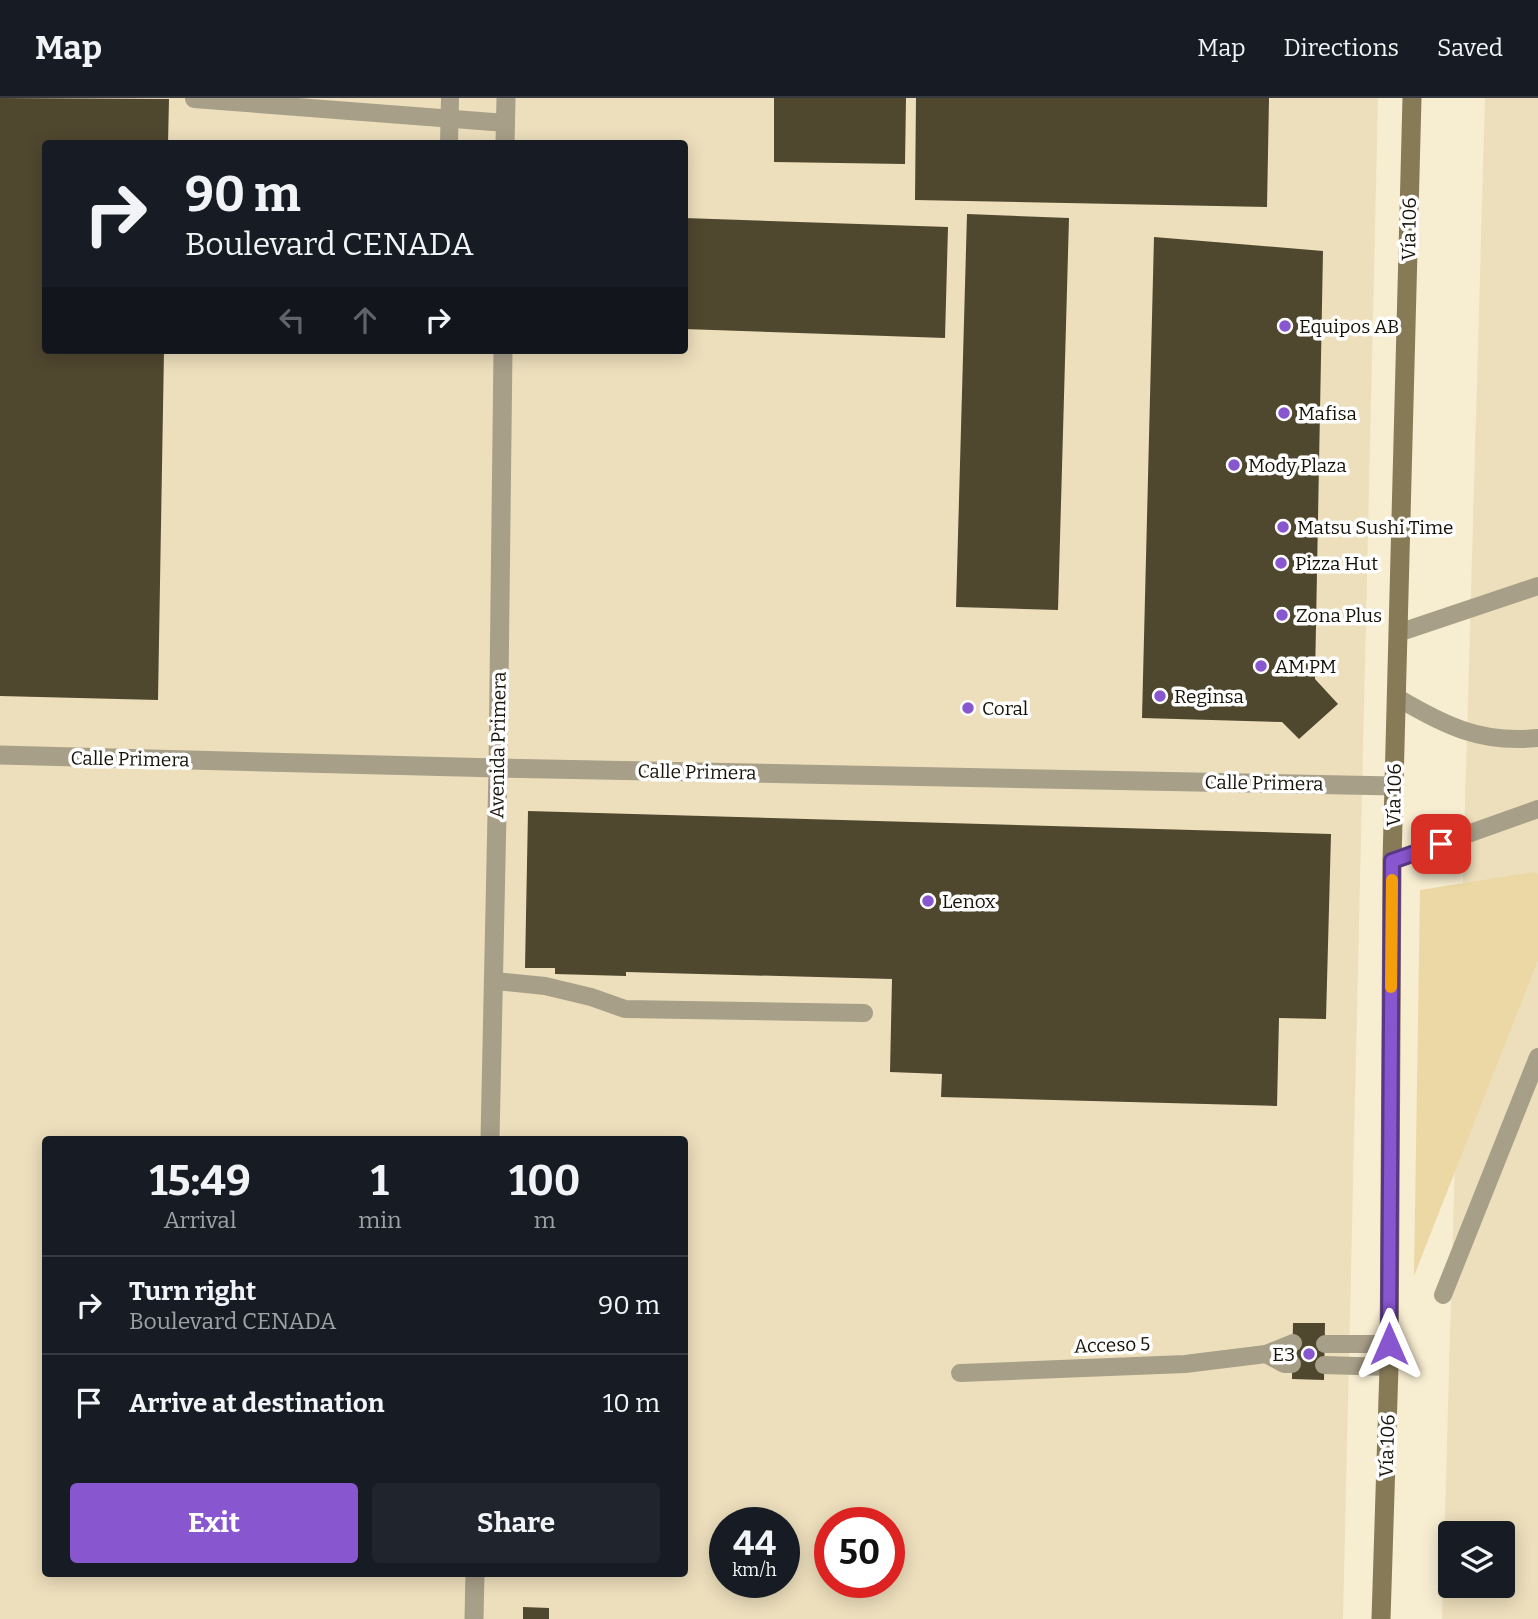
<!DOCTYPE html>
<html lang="en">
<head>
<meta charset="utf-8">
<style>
	:root { --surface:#171b24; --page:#20242c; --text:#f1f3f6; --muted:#9ea1a6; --line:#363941; --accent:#8856ce }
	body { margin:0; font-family:Bitter,serif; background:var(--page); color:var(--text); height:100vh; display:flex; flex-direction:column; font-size:26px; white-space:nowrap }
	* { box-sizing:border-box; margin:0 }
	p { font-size:23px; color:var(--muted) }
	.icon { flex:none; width:38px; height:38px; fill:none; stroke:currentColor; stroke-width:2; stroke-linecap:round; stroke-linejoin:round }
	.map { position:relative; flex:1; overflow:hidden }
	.drawer { position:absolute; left:42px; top:1038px; width:646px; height:441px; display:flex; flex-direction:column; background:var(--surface); border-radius:7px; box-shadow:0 4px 18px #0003 }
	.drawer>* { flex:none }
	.guide { position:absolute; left:42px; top:42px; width:646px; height:214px; border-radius:7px; box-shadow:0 4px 18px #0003; background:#171b24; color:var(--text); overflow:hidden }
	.controls { position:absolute; left:1438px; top:1423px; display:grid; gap:14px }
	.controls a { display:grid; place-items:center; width:77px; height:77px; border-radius:7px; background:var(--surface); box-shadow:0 4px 18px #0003; font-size:35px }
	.speed { position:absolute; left:709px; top:1409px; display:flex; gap:14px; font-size:35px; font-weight:700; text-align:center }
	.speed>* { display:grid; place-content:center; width:91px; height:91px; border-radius:50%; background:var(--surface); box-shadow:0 4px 18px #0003; line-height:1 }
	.speed small { font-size:18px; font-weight:400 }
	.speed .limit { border:10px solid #d22; background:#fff; color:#111 }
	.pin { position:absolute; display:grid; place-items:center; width:60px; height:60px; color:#fff; margin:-30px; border-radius:14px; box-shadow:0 4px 10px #0006 }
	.me { position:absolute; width:77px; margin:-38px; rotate:0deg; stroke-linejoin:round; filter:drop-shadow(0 0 5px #0008) }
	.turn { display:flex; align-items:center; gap:24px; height:147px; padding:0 28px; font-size:32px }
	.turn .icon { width:91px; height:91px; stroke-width:2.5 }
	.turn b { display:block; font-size:49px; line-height:60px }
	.lanes { display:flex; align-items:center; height:66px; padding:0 28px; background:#0003; justify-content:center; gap:35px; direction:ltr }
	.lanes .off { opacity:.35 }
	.eta { display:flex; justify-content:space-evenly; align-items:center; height:119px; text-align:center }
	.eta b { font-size:42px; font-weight:700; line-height:49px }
	.primary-button { display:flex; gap:14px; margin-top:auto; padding:14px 28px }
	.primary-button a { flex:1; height:80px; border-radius:7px; background:var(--accent); color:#fff; font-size:28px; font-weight:700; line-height:80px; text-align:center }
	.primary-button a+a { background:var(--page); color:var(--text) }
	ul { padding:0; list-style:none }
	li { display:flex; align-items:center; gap:21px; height:98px; padding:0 28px; border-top:2px solid var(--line) }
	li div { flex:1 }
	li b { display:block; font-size:26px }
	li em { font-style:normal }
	header { display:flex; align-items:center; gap:42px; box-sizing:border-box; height:98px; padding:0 35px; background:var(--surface); border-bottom:2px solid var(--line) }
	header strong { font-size:33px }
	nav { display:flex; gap:38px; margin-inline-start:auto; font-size:24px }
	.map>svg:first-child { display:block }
	.built { fill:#eddfbc; fill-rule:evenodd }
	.green { fill:#ebd8a4 }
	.building { fill:#50472f }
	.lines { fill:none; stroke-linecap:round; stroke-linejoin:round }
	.service { stroke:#a89f88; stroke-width:18 }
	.minor { stroke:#a89f88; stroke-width:19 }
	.tertiary { stroke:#a89f88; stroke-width:19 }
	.secondary { stroke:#877a57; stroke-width:19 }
	.route-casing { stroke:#583886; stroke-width:18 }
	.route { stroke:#8856ce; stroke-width:12 }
	.slow { stroke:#f59e0b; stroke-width:12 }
	.poi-dot { fill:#8856ce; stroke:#fff; stroke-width:2.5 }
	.labels { text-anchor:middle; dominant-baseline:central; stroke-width:7; stroke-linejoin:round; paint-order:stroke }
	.street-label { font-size:19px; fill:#171309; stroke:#fff }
	.poi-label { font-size:19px; fill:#171309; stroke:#fff; text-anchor:start }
</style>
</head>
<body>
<header>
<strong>Map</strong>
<nav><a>Map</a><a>Directions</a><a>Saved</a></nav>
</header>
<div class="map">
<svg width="1538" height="1521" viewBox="0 0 1538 1521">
	<rect width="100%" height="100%" fill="#f7edd1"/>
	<g class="built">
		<path d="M0,0H1378L1343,1521H0ZM46,46H684V252H46ZM46,1041H684V1475H46ZM724,1424H784V1484H724ZM830,1424H889V1484H830Z"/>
		<path d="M1485,0H1538V1521H1442ZM1451,1435H1503V1488H1451Z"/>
	</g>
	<path class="green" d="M1534,774L1538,776V862L1414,1178L1420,792Z"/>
	<g class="building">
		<path d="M0,0L169,1L168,46H46V252H164L158,602L0,598Z"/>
		<path d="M774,0H906L905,66L774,64Z"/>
		<path d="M916,0H1269L1267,109L915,102Z"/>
		<path d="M967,116L1069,120L1058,512L956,509Z"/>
		<path d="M684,120L948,129L945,240L684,231Z"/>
		<path d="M1154,139L1323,153L1315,581L1338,606L1299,641L1282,624L1142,620Z"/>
		<path d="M528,713L1331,736L1326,921L1279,920L1277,1008L941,999L942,976L890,974L892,881L626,874V878L555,876V870H525Z"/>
		<path d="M1293,1225H1325L1324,1282L1292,1281Z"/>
		<path d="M523,1509L549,1510V1521H523Z"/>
	</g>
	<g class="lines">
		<g class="service">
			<path d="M194,1L506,25"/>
			<path d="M449,46L450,0"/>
			<path d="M1398,535L1538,488"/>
			<path d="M1396,599C1445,627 1479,646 1538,640"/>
			<path d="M1392,763L1538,711"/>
			<path d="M495,883L545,888L591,899L625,911L864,915"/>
			<path d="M1443,1197L1538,959"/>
			<path d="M1325,1246H1389"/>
			<path d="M1266,1256L1284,1266H1292"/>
			<path d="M1324,1267L1389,1269"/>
			<path d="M960,1275L1185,1266L1266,1256L1293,1245"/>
		</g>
		<g class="minor">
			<path d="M0,657L498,670L490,1041"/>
			<path d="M474,1521L475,1475"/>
		</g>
		<g class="tertiary">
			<path d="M505,46L506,0"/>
			<path d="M503,252L498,670L1394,688"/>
		</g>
		<path class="secondary" d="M1381,1521L1389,1269L1392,763L1412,0"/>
	</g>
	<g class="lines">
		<g class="route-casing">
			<path id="route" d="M1389,1246L1392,763L1441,746"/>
		</g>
		<use href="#route" class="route"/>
		<path class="slow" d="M1391,889L1392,782"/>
	</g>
	<g class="poi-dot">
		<circle cx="1285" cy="228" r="7"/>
		<circle cx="1284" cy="315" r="7"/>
		<circle cx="1234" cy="367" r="7"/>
		<circle cx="1283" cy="429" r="7"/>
		<circle cx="1281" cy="465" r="7"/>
		<circle cx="1282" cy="517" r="7"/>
		<circle cx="1261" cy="568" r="7"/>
		<circle cx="1160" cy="598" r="7"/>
		<circle cx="968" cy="610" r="7"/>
		<circle cx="928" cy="803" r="7"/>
		<circle cx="1309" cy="1256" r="7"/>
	</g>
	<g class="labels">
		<g class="street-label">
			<text transform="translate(1409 131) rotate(-89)">Vía 106</text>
			<text transform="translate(498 647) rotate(-89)">Avenida Primera</text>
			<text transform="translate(130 661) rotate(1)">Calle Primera</text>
			<text transform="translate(697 674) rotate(1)">Calle Primera</text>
			<text transform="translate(1264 685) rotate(1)">Calle Primera</text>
			<text transform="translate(1394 697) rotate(-89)">Vía 106</text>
			<text transform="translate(1112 1247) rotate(-2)">Acceso 5</text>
			<text transform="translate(1387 1348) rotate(-88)">Vía 106</text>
		</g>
		<g class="poi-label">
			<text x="1299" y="228">Equipos AB</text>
			<text x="1298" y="315">Mafisa</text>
			<text x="1248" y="367">Mody Plaza</text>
			<text x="1297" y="429">Matsu Sushi Time</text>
			<text x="1295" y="465">Pizza Hut</text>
			<text x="1296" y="517">Zona Plus</text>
			<text x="1275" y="568">AM PM</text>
			<text x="1174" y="598">Reginsa</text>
			<text x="982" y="610">Coral</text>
			<text x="942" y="803">Lenox</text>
			<text x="1295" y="1256" text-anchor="end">E3</text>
		</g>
	</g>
</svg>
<div class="controls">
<a><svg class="icon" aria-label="layers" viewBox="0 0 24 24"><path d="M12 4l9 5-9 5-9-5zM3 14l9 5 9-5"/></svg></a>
</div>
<div class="speed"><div>44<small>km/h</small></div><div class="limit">50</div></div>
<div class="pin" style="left:1441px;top:746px;background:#d93025"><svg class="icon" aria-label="arrive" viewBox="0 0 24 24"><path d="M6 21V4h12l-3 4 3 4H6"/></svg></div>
<svg class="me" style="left:1389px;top:1246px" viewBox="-20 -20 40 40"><path d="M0-17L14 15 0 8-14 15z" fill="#8856ce" stroke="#fff" stroke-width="4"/></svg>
<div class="guide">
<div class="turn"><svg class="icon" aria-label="right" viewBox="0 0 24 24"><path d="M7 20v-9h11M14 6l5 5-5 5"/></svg><div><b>90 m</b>Boulevard CENADA</div></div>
<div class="lanes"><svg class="icon off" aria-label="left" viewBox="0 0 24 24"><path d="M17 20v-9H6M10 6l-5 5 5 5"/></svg><svg class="icon off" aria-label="ahead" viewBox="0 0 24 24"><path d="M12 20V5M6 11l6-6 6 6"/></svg><svg class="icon" aria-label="right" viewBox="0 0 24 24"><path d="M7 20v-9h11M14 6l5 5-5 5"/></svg></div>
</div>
<section class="drawer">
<div class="eta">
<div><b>15:49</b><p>Arrival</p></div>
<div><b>1</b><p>min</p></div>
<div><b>100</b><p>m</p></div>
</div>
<ul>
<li><svg class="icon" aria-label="right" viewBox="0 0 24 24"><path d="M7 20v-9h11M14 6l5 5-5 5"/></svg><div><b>Turn right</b><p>Boulevard CENADA</p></div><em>90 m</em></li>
<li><svg class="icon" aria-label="arrive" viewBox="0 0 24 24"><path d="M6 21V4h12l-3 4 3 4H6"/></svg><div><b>Arrive at destination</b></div><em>10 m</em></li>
</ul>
<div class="primary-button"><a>Exit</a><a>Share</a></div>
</section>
</div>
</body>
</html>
